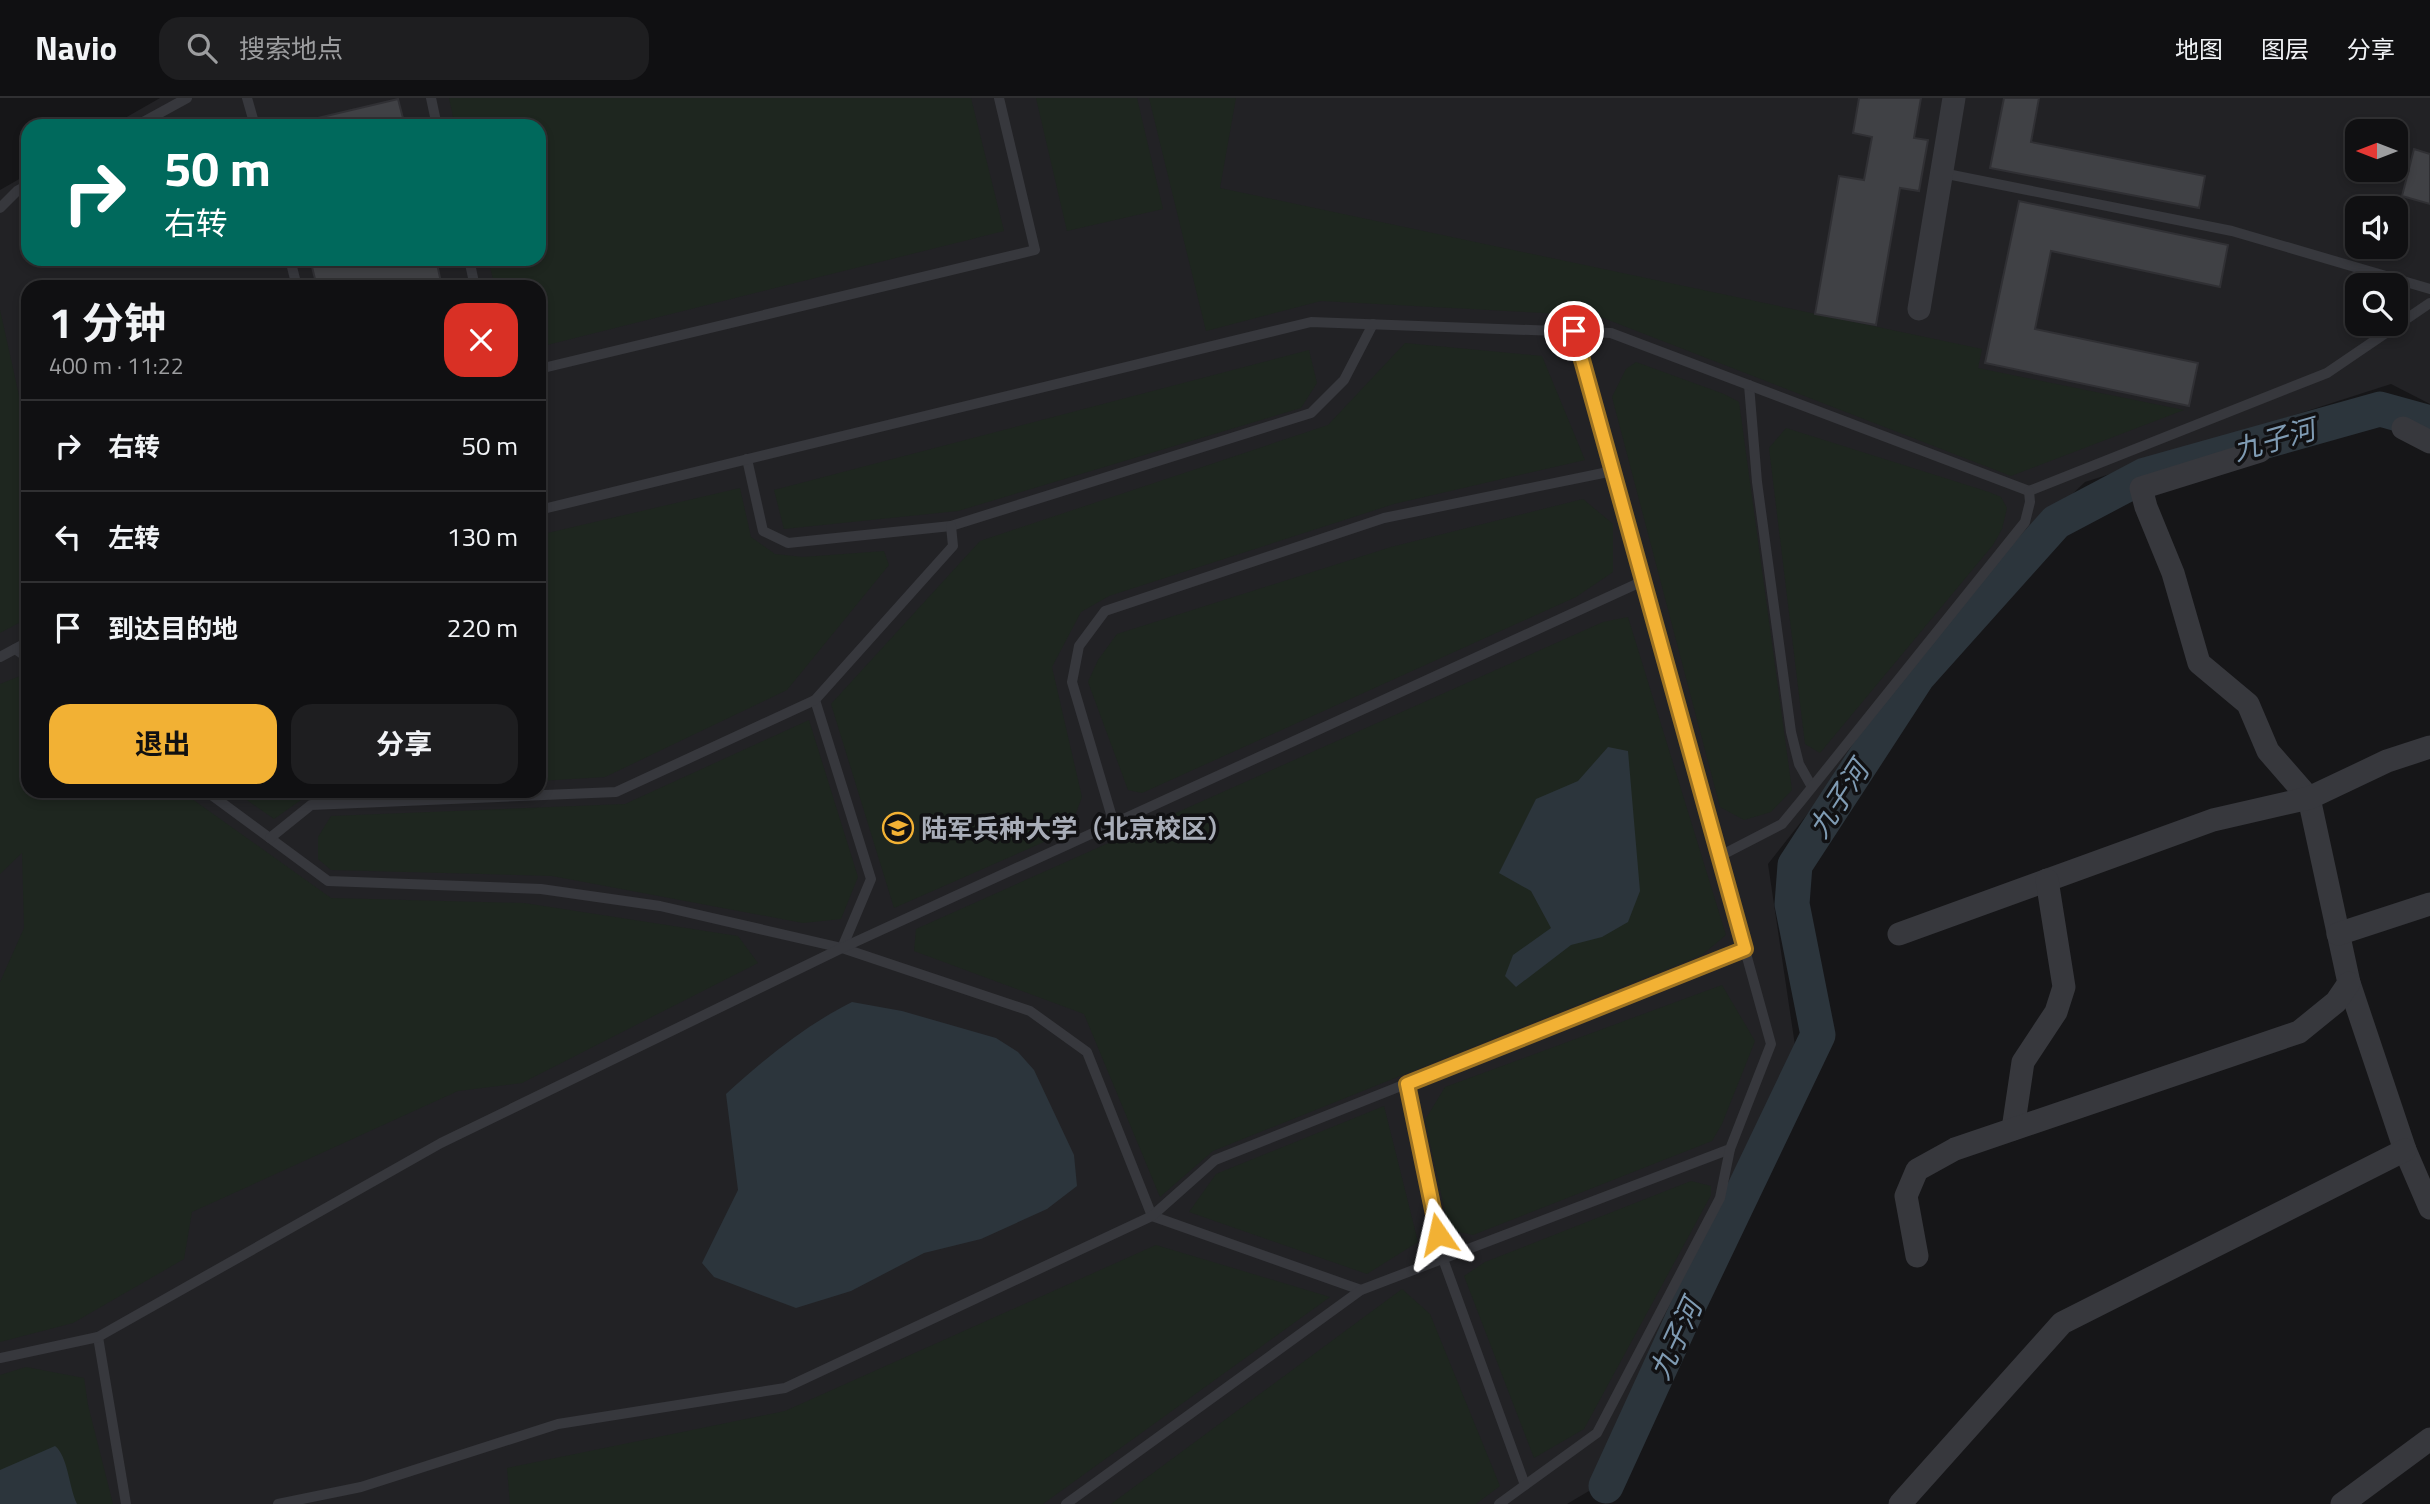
<!DOCTYPE html>
<html lang="zh">
<head>
<meta charset="utf-8">
<style>
	:root { --surface:#101012; --page:#1e1e20; --text:#f1f3f6; --muted:#9c9d9f; --line:#303032; --accent:#f2b134 }
	body { margin:0; font-family:"Titillium Web","Noto Sans SC",sans-serif; background:var(--page); color:var(--text); height:100vh; display:flex; flex-direction:column; font-size:26px; white-space:nowrap }
	* { box-sizing:border-box; margin:0 }
	p { font-size:23px; color:var(--muted) }
	.icon { flex:none; width:38px; height:38px; fill:none; stroke:currentColor; stroke-width:2; stroke-linecap:round; stroke-linejoin:round }
	.map { position:relative; flex:1; overflow:hidden }
	.details { position:absolute; left:21px; top:182px; width:525px; height:518px; display:flex; flex-direction:column; background:var(--surface); border-radius:21px; box-shadow:0 4px 10px #0003,0 0 0 2px var(--line) }
	.details>* { flex:none }
	.guide { position:absolute; left:21px; top:21px; width:525px; height:147px; border-radius:21px; box-shadow:0 4px 10px #0003,0 0 0 2px var(--line); background:#00695c; color:#fff; overflow:hidden }
	.needle { width:46px; rotate:270deg }
	.fabs { position:absolute; left:2345px; top:21px; display:grid; gap:14px }
	.fabs a { display:grid; place-items:center; width:63px; height:63px; border-radius:14px; background:var(--surface); box-shadow:0 4px 10px #0003,0 0 0 2px var(--line); font-size:35px }
	.pin { position:absolute; display:grid; place-items:center; width:60px; height:60px; color:#fff; margin:-30px; border:4px solid #fff; border-radius:50%; box-shadow:0 2px 7px #0007 }
	.me { position:absolute; width:77px; margin:-38px; rotate:349deg; stroke-linejoin:round; filter:drop-shadow(0 0 5px #0008) }
	.turn { display:flex; align-items:center; gap:24px; height:147px; padding:0 28px; font-size:32px }
	.turn .icon { width:91px; height:91px; stroke-width:2.5 }
	.turn b { display:block; font-size:49px; line-height:60px }
	.round { display:grid; place-items:center; flex:none; width:74px; height:74px; border-radius:21px; background:var(--page) }
	.overview { display:flex; align-items:center; justify-content:space-between; height:119px; padding:0 28px }
	h1 { font-size:42px; font-weight:700; line-height:52px }
	.button { display:flex; gap:14px; margin-top:auto; padding:14px 28px }
	.button a { flex:1; height:80px; border-radius:21px; background:var(--accent); color:#111; font-size:28px; font-weight:700; line-height:80px; text-align:center }
	.button a+a { background:var(--page); color:var(--text) }
	ul { padding:0; list-style:none }
	li { display:flex; align-items:center; gap:21px; height:91px; padding:0 28px; border-top:2px solid var(--line) }
	li div { flex:1 }
	li b { display:block; font-size:26px }
	li em { font-style:normal }
	header { display:flex; align-items:center; gap:42px; box-sizing:border-box; height:98px; padding:0 35px; background:var(--surface); border-bottom:2px solid var(--line) }
	header strong { font-size:33px }
	nav { display:flex; gap:38px; margin-inline-start:auto; font-size:24px }
	.search { width:490px; height:63px; background:var(--page); display:flex; align-items:center; gap:18px; box-sizing:border-box; padding:0 24px; border-radius:21px; color:var(--muted); font-size:26px }
	.map>svg:first-child { display:block }
	.built { fill:#222225; fill-rule:evenodd }
	.green { fill:#1e261f }
	.water { fill:#2c353c }
	.lines { fill:none; stroke-linecap:round; stroke-linejoin:round }
	.river { stroke:#2c353c; stroke-width:35 }
	.building { fill:#404145; stroke:#303034; stroke-width:2 }
	.lane { stroke:#37383d; stroke-width:10 }
	.street { stroke:#37383d; stroke-width:23 }
	.route-casing { stroke:#9d7322; stroke-width:18 }
	.route { stroke:#f2b134; stroke-width:12 }
	.labels { text-anchor:middle; dominant-baseline:central; stroke-width:7; stroke-linejoin:round; paint-order:stroke }
	.poi-label { font-size:26px; font-weight:bold; fill:#a8adb8; stroke:#111113; text-anchor:start }
	.water-label { font-size:28px; font-style:italic; fill:#7f9bb3; stroke:#111113 }
</style>
</head>
<body>
<header>
<strong>Navio</strong>
<div class="search"><svg class="icon" aria-label="search" viewBox="0 0 24 24"><circle cx="10" cy="10" r="6"/><path d="M15 15l6 6"/></svg>搜索地点</div>
<nav><a>地图</a><a>图层</a><a>分享</a></nav>
</header>
<div class="map">
<svg width="2430" height="1406" viewBox="0 0 2430 1406">
	<rect width="100%" height="100%" fill="#161618"/>
	<path class="built" d="M160,0H2430V306L2391,286L2085,384L2020,446L1768,766L1796,954L1594,1390L1567,1406H0V92L28,76V161H539V28H111ZM2357,33H2396V72H2357ZM2357,110H2396V149H2357ZM2357,187H2396V226H2357ZM28,189H539V693H28Z"/>
	<g class="green">
		<path d="M449,0H971L1004,133L539,249V189H495L488,161H539V28H455Z"/>
		<path d="M1036,0H1137L1163,111L1067,133Z"/>
		<path d="M1149,0H1236L1220,90L1982,251L1978,270L2184,312L2011,378L1598,218L1321,203L1206,233Z"/>
		<path d="M0,212L28,338V520L0,535Z"/>
		<path d="M1405,245L1542,258L1585,362L1394,406L1109,498L1081,514L1052,569L1082,699L1069,733L894,810L831,606L980,443L1328,327Z"/>
		<path d="M1309,252L1317,285L1301,310L958,413L784,431L774,392Z"/>
		<path d="M1636,264L1724,296L1739,304L1792,692L1771,714L1744,722L1720,709L1612,299L1626,271Z"/>
		<path d="M1786,330L1989,394L2001,399L2007,410L2002,431L1993,447L1820,655L1805,646L1769,350Z"/>
		<path d="M740,390L751,439L775,456L803,459L884,453L889,467L787,592L605,679L539,683V437Z"/>
		<path d="M1583,401L1613,426V474L1576,499L1142,695L1128,692L1088,584L1098,562L1117,536L1391,449Z"/>
		<path d="M1628,519L1726,837L1702,857L1213,1053L1160,1099L1084,916L914,853L916,831L1603,524Z"/>
		<path d="M20,578L28,584V693H181L331,800L524,805L738,838L758,865L522,985L458,993L192,1114L184,1161L73,1225L0,1244V884L24,830L22,755L0,776V586Z"/>
		<path d="M809,622L858,779L841,821L803,825L552,778L331,772L318,761V739L331,718L625,706Z"/>
		<path d="M234,693H377L308,697L274,721Z"/>
		<path d="M1722,887L1755,943L1722,1026L1712,1043L1473,1137L1449,1132L1425,1022L1445,989Z"/>
		<path d="M1384,1008L1418,1144L1367,1176L1189,1114L1216,1076Z"/>
		<path d="M1691,1083L1711,1088V1097L1584,1331L1534,1360L1464,1178L1485,1164Z"/>
		<path d="M1156,1147L1330,1199L1043,1406H510L507,1370L785,1313Z"/>
		<path d="M1402,1191L1430,1216L1500,1388L1476,1406H1111Z"/>
		<path d="M26,1269L84,1280L88,1307L113,1406H0V1277Z"/>
	</g>
	<g class="water">
		<path d="M1608,649L1628,653L1640,793L1628,824L1602,839L1571,847L1516,889L1505,878L1513,857L1551,830L1531,793L1499,775L1536,701L1578,683Z"/>
		<path d="M852,904L902,913L996,940L1018,954L1034,972L1074,1057L1077,1088L1047,1111L981,1141L924,1155L851,1193L796,1210L714,1179L702,1165L738,1092L726,996C764,961 806,927 852,904Z"/>
		<path d="M55,1348C68,1358 69,1390 77,1406H0V1372Z"/>
	</g>
	<g class="lines">
		<path class="river" d="M1606,1388L1687,1211L1818,937L1792,806L1795,767L1918,578L2056,424L2145,377L2380,311L2430,325"/>
	</g>
	<g class="building">
		<path d="M1859,0H1921L1914,40L1928,42L1919,93L1900,90L1876,227L1815,216L1839,78L1864,82L1872,39L1853,35Z"/>
		<path d="M2004,0H2039L2031,44L2205,78L2199,110L1990,70Z"/>
		<path d="M398,1L405,28H284Z"/>
		<path d="M2414,51L2430,56V106L2402,98Z"/>
		<path d="M2019,103L2228,147L2220,189L2051,153L2035,231L2198,265L2189,308L1985,265Z"/>
		<path d="M310,161H436L442,189H317Z"/>
	</g>
	<g class="lines">
		<g class="lane">
			<path d="M247,0L255,28"/>
			<path d="M431,0L437,28"/>
			<path d="M136,28L187,0"/>
			<path d="M1942,75L2232,133L2430,191"/>
			<path d="M0,110L17,93L28,87"/>
			<path d="M290,161L297,189"/>
			<path d="M469,161L475,189"/>
			<path d="M539,271L1035,152L999,0"/>
			<path d="M1749,287L1757,384L1791,634L1799,666L1812,689"/>
			<path d="M747,361L763,433L788,445L951,428L1311,315L1344,282L1373,226"/>
			<path d="M539,412L1311,224L1611,235L2029,393L2327,275L2430,205"/>
			<path d="M15,551L28,560"/>
			<path d="M0,559L28,544"/>
			<path d="M815,602L871,781L842,850"/>
			<path d="M206,693L328,783L541,791L660,808L842,850L1030,913L1087,954L1152,1118L1361,1192"/>
			<path d="M1114,726L1072,584L1079,548L1105,513L1384,420L1613,373"/>
			<path d="M270,740L311,707L616,694L815,602L953,448L951,428"/>
			<path d="M1720,758L1782,726L1801,703L2025,424L2030,404L2029,393"/>
			<path d="M1407,986L1443,1161L1525,1387"/>
			<path d="M98,1239L126,1406"/>
			<path d="M0,1260L98,1239L441,1045L842,850L1643,483"/>
			<path d="M278,1406L361,1389L558,1326L785,1290L1152,1118L1215,1062L1745,851"/>
			<path d="M1066,1406L1361,1192L1730,1051"/>
			<path d="M1499,1406L1597,1335L1720,1100L1730,1051L1771,946L1574,233"/>
		</g>
		<g class="street">
			<path d="M1919,211L1954,0"/>
			<path d="M2403,330L2430,344"/>
			<path d="M2260,353L2141,390L2146,409L2173,475L2199,565L2248,606L2268,653L2309,700L2349,885L2405,1052L2430,1110"/>
			<path d="M1899,836L2213,722L2309,700L2387,663L2430,649"/>
			<path d="M2338,836L2430,806"/>
			<path d="M2013,1031L2023,964L2056,914L2064,889L2047,782"/>
			<path d="M1917,1158L1906,1098L1917,1072L1955,1051L2299,934L2336,904L2349,885"/>
			<path d="M1900,1406L2062,1225L2405,1052"/>
			<path d="M2342,1406L2430,1341"/>
		</g>
	</g>
	<g class="lines">
		<g class="route-casing">
			<path id="route" d="M1438,1136L1407,986L1745,851L1574,233"/>
		</g>
		<use href="#route" class="route"/>
	</g>
	<defs>
		<g id="university-ring" transform="scale(1.575)"><circle r="9.5" fill="#111113" stroke="#f2b134" stroke-width="1.5"/><path d="M0-5L7-2L0 1L-7-2ZM-4 1L0 2.5L4 1V4Q0 6-4 4Z" fill="#f2b134"/></g>
	</defs>
	<g fill-rule="evenodd">
		<use href="#university-ring" x="898" y="730"/>
	</g>
	<g class="labels">
		<g class="poi-label">
			<text x="921" y="730">陆军兵种大学（北京校区）</text>
		</g>
		<g class="water-label">
			<text transform="translate(2274 341) rotate(-16)">九子河</text>
			<text transform="translate(1838 701) rotate(-57)">九子河</text>
			<text transform="translate(1675 1241) rotate(-65)">九子河</text>
		</g>
	</g>
</svg>
<div class="fabs">
<a><svg class="needle" viewBox="-14 -14 28 28"><path d="M0-13l5 13h-10z" fill="#e53935"/><path d="M0 13l5-13h-10z" fill="#9c9d9f"/></svg></a>
<a><svg class="icon" aria-label="sound" viewBox="0 0 24 24"><path d="M4 9h4l5-4v14l-5-4H4zM17 9q2 3 0 6"/></svg></a>
<a><svg class="icon" aria-label="search" viewBox="0 0 24 24"><circle cx="10" cy="10" r="6"/><path d="M15 15l6 6"/></svg></a>
</div>
<div class="pin" style="left:1574px;top:233px;background:#d93025"><svg class="icon" aria-label="arrive" viewBox="0 0 24 24"><path d="M6 21V4h12l-3 4 3 4H6"/></svg></div>
<svg class="me" style="left:1438px;top:1136px" viewBox="-20 -20 40 40"><path d="M0-17L14 15 0 8-14 15z" fill="#f2b134" stroke="#fff" stroke-width="4"/></svg>
<div class="guide">
<div class="turn"><svg class="icon" aria-label="right" viewBox="0 0 24 24"><path d="M7 20v-9h11M14 6l5 5-5 5"/></svg><div><b>50 m</b>右转</div></div>
</div>
<section class="details">
<div class="overview"><div><h1>1 分钟</h1><p>400 m · 11:22</p></div><a class="round" style="background:#d93025;color:#fff"><svg class="icon" aria-label="close" viewBox="0 0 24 24"><path d="M6 6l12 12M18 6L6 18"/></svg></a></div>
<ul>
<li><svg class="icon" aria-label="right" viewBox="0 0 24 24"><path d="M7 20v-9h11M14 6l5 5-5 5"/></svg><div><b>右转</b></div><em>50 m</em></li>
<li><svg class="icon" aria-label="left" viewBox="0 0 24 24"><path d="M17 20v-9H6M10 6l-5 5 5 5"/></svg><div><b>左转</b></div><em>130 m</em></li>
<li><svg class="icon" aria-label="arrive" viewBox="0 0 24 24"><path d="M6 21V4h12l-3 4 3 4H6"/></svg><div><b>到达目的地</b></div><em>220 m</em></li>
</ul>
<div class="button"><a>退出</a><a>分享</a></div>
</section>
</div>
</body>
</html>
